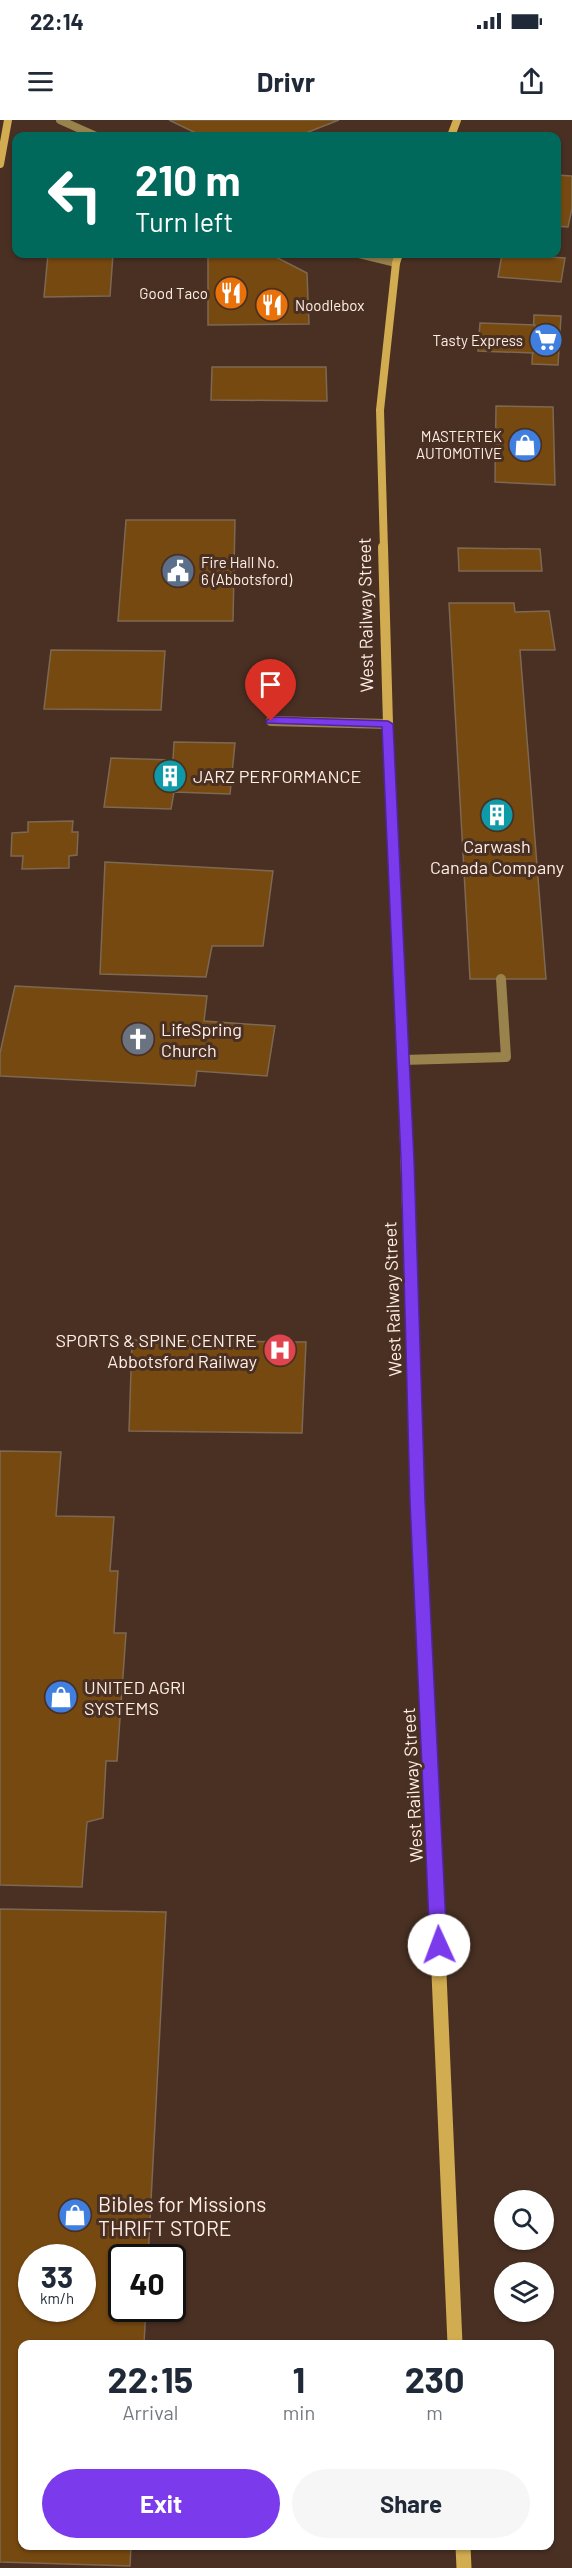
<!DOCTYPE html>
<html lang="en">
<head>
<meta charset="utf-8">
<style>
	:root { --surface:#fff; --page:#f6f6f7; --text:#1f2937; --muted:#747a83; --accent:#7c3aed }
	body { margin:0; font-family:Barlow,sans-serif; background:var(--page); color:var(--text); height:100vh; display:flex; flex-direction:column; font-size:22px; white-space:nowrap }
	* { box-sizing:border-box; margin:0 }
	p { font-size:20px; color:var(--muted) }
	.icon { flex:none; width:33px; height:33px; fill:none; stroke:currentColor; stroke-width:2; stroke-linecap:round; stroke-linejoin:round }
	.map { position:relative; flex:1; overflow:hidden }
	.side { position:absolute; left:18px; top:2220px; width:536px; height:210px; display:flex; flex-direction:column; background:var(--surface); border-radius:12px; box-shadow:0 2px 4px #0004 }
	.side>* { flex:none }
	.banner { position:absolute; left:12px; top:12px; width:549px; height:126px; border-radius:12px; box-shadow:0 2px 4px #0004; background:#00695c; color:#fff; overflow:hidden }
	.fabs { position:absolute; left:494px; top:2070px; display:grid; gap:12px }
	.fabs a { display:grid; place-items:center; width:60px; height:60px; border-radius:50%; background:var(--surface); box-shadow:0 2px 4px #0004; font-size:30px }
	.speed { position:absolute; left:18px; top:2124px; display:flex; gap:12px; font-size:30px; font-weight:700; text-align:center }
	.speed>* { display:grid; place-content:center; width:78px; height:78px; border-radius:50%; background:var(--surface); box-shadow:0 2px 4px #0004; line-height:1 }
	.speed small { font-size:15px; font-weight:400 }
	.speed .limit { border:3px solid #111; border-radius:9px; background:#fff; color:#111 }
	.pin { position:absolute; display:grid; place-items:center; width:51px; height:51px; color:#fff; margin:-62px -26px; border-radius:50% 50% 50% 0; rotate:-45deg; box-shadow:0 0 6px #0007 }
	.pin .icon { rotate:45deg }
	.me { position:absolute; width:66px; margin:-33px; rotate:358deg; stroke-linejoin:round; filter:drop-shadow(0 0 4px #0008) }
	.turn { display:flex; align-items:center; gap:21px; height:126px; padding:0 24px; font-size:27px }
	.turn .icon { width:78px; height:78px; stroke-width:2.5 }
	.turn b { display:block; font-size:42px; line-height:51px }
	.eta { display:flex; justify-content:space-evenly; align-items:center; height:102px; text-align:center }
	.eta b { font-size:36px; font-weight:700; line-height:42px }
	.cta { display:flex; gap:12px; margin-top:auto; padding:12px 24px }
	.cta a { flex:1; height:69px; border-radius:36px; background:var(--accent); color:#fff; font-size:24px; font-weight:700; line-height:69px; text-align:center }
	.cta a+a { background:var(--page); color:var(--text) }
	.status { display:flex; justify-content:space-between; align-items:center; height:42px; padding:0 30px; background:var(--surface); direction:ltr }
	.status svg { height:16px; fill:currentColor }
	header { display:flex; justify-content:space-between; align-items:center; height:78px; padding:0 24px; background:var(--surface); font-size:27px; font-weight:700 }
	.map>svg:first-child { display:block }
	.building { fill:#764911; stroke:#7d6852; stroke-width:1.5; fill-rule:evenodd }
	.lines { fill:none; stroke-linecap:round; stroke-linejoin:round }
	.lane { stroke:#99824c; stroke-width:10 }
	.street { stroke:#99824c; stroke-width:8 }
	.secondary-far3 { stroke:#d1ac50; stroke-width:8 }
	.secondary-far2 { stroke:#d1ac50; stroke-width:10 }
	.secondary-far1 { stroke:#d1ac50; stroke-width:12 }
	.secondary { stroke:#d1ac50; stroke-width:15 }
	.route { fill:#7c3aed; stroke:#51269a; stroke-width:1.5 }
	.labels { text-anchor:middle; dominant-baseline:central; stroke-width:6; stroke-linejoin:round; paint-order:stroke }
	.far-poi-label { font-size:15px; fill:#ffeee6; stroke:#493023; text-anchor:end }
	.street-label { font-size:18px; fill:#ffeee6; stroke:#493023 }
	.poi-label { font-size:18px; fill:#ffeee6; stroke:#493023; text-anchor:start }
	.near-poi-label { font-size:21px; fill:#ffeee6; stroke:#493023; text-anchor:start }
</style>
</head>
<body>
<div class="status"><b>22:14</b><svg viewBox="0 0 49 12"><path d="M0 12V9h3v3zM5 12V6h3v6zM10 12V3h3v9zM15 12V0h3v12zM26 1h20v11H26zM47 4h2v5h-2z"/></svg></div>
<header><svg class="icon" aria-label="menu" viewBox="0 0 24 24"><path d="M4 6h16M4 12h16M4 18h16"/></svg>Drivr<svg class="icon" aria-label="share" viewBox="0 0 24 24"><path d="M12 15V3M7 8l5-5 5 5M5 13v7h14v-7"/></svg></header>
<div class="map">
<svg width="572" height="2448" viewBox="0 0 572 2448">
	<rect width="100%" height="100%" fill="#493023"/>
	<g class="building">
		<path d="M169,0H339L298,16H202Z"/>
		<path d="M556,55L572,56V88L568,107L556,106Z"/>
		<path d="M48,134H113L110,176L44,177Z"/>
		<path d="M208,134H270L307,153L309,204L208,205Z"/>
		<path d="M502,134L565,138L561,162L498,157Z"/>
		<path d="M534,195L561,196L558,245L532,244Z"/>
		<path d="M480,203L535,205L534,233L478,231Z"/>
		<path d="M212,247H326L327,281L211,280Z"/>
		<path d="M496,286L553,287L555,365L495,362Z"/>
		<path d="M126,400H235L233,501H118Z"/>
		<path d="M458,428L540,429L542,451H459Z"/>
		<path d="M449,483H514L515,492L549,491L555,530H520L546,859H470Z"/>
		<path d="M51,530L165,531L161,590L44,589Z"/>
		<path d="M174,622L235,623L230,674L174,672L171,689L104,687L111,638L173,640Z"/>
		<path d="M73,701L72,712H78L77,735L69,736V748L22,749L23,736H11L12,713L28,712V702Z"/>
		<path d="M105,742L273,751L263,826H212L206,857L100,854Z"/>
		<path d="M15,866L207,876L204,901L275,906L267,956L197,951L195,966L0,956V933Z"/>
		<path d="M132,1220L306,1222L302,1313L129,1311Z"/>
		<path d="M0,1331L61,1332L56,1396L114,1397L110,1451H118L114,1513H126L117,1641H106L103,1698L87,1702L82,1767L0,1765Z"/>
		<path d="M0,1789L166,1792L148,2138H122V2188H146L144,2224H22V2426H131L130,2446L0,2442ZM32,2138H82V2188H32Z"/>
	</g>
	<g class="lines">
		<g class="lane">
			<path d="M271,601L388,604"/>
			<path d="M403,940L506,937L501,859"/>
		</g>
		<g class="street">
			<path d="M60,0L96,16"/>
			<path d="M359,134L396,143"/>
		</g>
		<g class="secondary-far3">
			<path d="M451,16L457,0"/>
			<path d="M0,44L8,0"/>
			<path d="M384,429L380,290L396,143L399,134"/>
		</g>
		<path class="secondary-far2" d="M383,427L388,604L404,961"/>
		<path class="secondary-far1" d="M404,959L417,1381L429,1624"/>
		<g class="secondary">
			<path d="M429,1622L455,2224"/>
			<path d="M463,2426L464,2448"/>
		</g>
	</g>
	<path class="route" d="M271,597L388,601L393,604L414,1040L425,1381L447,1825L444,1831L439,1833L433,1831L430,1825L410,1381L401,1040L382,607L267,603L266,601Z"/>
	<defs>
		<g id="restaurant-disc" transform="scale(1.725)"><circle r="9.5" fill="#e8710a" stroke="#493023"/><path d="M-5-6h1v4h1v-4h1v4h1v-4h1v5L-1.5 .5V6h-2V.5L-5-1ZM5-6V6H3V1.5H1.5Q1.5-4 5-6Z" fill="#fff"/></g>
		<g id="supermarket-disc" transform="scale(1.725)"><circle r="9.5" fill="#3f7fe0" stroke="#493023"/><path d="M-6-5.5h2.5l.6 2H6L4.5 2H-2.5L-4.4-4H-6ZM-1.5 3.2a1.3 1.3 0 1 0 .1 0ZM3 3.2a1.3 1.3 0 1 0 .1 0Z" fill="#fff"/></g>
		<g id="shop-disc" transform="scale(1.725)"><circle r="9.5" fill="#3f7fe0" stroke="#493023"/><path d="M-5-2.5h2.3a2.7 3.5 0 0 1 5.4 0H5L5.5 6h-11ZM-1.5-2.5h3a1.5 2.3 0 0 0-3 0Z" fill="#fff"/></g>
		<g id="civic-disc" transform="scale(1.725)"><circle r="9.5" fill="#5c6f8a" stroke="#493023"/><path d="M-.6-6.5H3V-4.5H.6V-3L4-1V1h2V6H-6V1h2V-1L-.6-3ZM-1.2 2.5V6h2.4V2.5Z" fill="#fff"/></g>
		<g id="building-disc" transform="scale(1.725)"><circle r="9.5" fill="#0f9aa8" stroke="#493023"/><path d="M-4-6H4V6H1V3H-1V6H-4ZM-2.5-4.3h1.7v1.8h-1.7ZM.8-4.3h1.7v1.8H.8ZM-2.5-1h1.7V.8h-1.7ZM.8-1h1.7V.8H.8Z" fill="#fff"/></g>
		<g id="church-disc" transform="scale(1.725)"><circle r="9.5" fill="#6b7280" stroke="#493023"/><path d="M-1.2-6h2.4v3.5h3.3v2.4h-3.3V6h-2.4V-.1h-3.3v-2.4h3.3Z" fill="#fff"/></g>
		<g id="hospital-disc" transform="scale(1.725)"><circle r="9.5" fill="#e0444e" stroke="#493023"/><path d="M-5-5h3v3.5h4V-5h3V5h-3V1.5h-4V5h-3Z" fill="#fff"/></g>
	</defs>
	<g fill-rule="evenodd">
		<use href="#restaurant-disc" x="231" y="173"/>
		<use href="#restaurant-disc" x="272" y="185"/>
		<use href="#supermarket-disc" x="546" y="220"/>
		<use href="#shop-disc" x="525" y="325"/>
		<use href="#civic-disc" x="178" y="451"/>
		<use href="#building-disc" x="170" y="656"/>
		<use href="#building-disc" x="497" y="695"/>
		<use href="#church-disc" x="138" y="919"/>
		<use href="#hospital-disc" x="280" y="1230"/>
		<use href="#shop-disc" x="61" y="1577"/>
		<use href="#shop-disc" x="75" y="2095"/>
	</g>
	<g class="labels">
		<g class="far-poi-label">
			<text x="208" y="173">Good Taco</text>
			<text x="295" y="185" text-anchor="start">Noodlebox</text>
			<text x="523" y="220">Tasty Express</text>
			<text x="502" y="316">MASTERTEK<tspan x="502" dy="17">AUTOMOTIVE</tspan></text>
			<text x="201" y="442" text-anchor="start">Fire Hall No.<tspan x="201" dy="17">6 (Abbotsford)</tspan></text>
		</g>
		<g class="street-label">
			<text transform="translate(365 495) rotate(-91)">West Railway Street</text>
			<text transform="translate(392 1179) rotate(-92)">West Railway Street</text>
			<text transform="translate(412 1665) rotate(-93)">West Railway Street</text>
		</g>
		<g class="poi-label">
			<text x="193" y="656">JARZ PERFORMANCE</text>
			<text x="497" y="726" text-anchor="middle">Carwash<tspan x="497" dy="21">Canada Company</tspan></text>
			<text x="161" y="909">LifeSpring<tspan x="161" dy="21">Church</tspan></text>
			<text x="257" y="1220" text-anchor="end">SPORTS &amp; SPINE CENTRE<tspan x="257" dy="21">Abbotsford Railway</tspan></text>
			<text x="84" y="1567">UNITED AGRI<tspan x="84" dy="21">SYSTEMS</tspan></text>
		</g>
		<g class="near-poi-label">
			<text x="98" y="2083">Bibles for Missions<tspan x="98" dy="24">THRIFT STORE</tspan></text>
		</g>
	</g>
</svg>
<div class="fabs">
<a><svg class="icon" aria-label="search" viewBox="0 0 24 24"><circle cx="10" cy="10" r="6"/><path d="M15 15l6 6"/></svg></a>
<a><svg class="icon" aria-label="layers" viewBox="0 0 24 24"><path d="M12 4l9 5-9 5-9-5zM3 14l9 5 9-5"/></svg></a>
</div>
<div class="speed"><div>33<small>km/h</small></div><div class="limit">40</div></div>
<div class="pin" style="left:271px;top:601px;background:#d93025"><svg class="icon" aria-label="arrive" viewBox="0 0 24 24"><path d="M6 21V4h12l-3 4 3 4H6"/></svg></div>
<svg class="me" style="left:439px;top:1825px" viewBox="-20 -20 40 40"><circle r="19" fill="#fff"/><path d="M0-13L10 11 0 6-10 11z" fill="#7c3aed"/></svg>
<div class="banner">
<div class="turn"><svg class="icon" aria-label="left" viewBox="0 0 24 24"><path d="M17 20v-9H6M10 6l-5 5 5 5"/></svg><div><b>210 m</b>Turn left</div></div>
</div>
<section class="side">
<div class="eta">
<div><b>22:15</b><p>Arrival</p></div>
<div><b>1</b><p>min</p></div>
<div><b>230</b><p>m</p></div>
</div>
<div class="cta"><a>Exit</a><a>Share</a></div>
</section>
</div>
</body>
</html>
